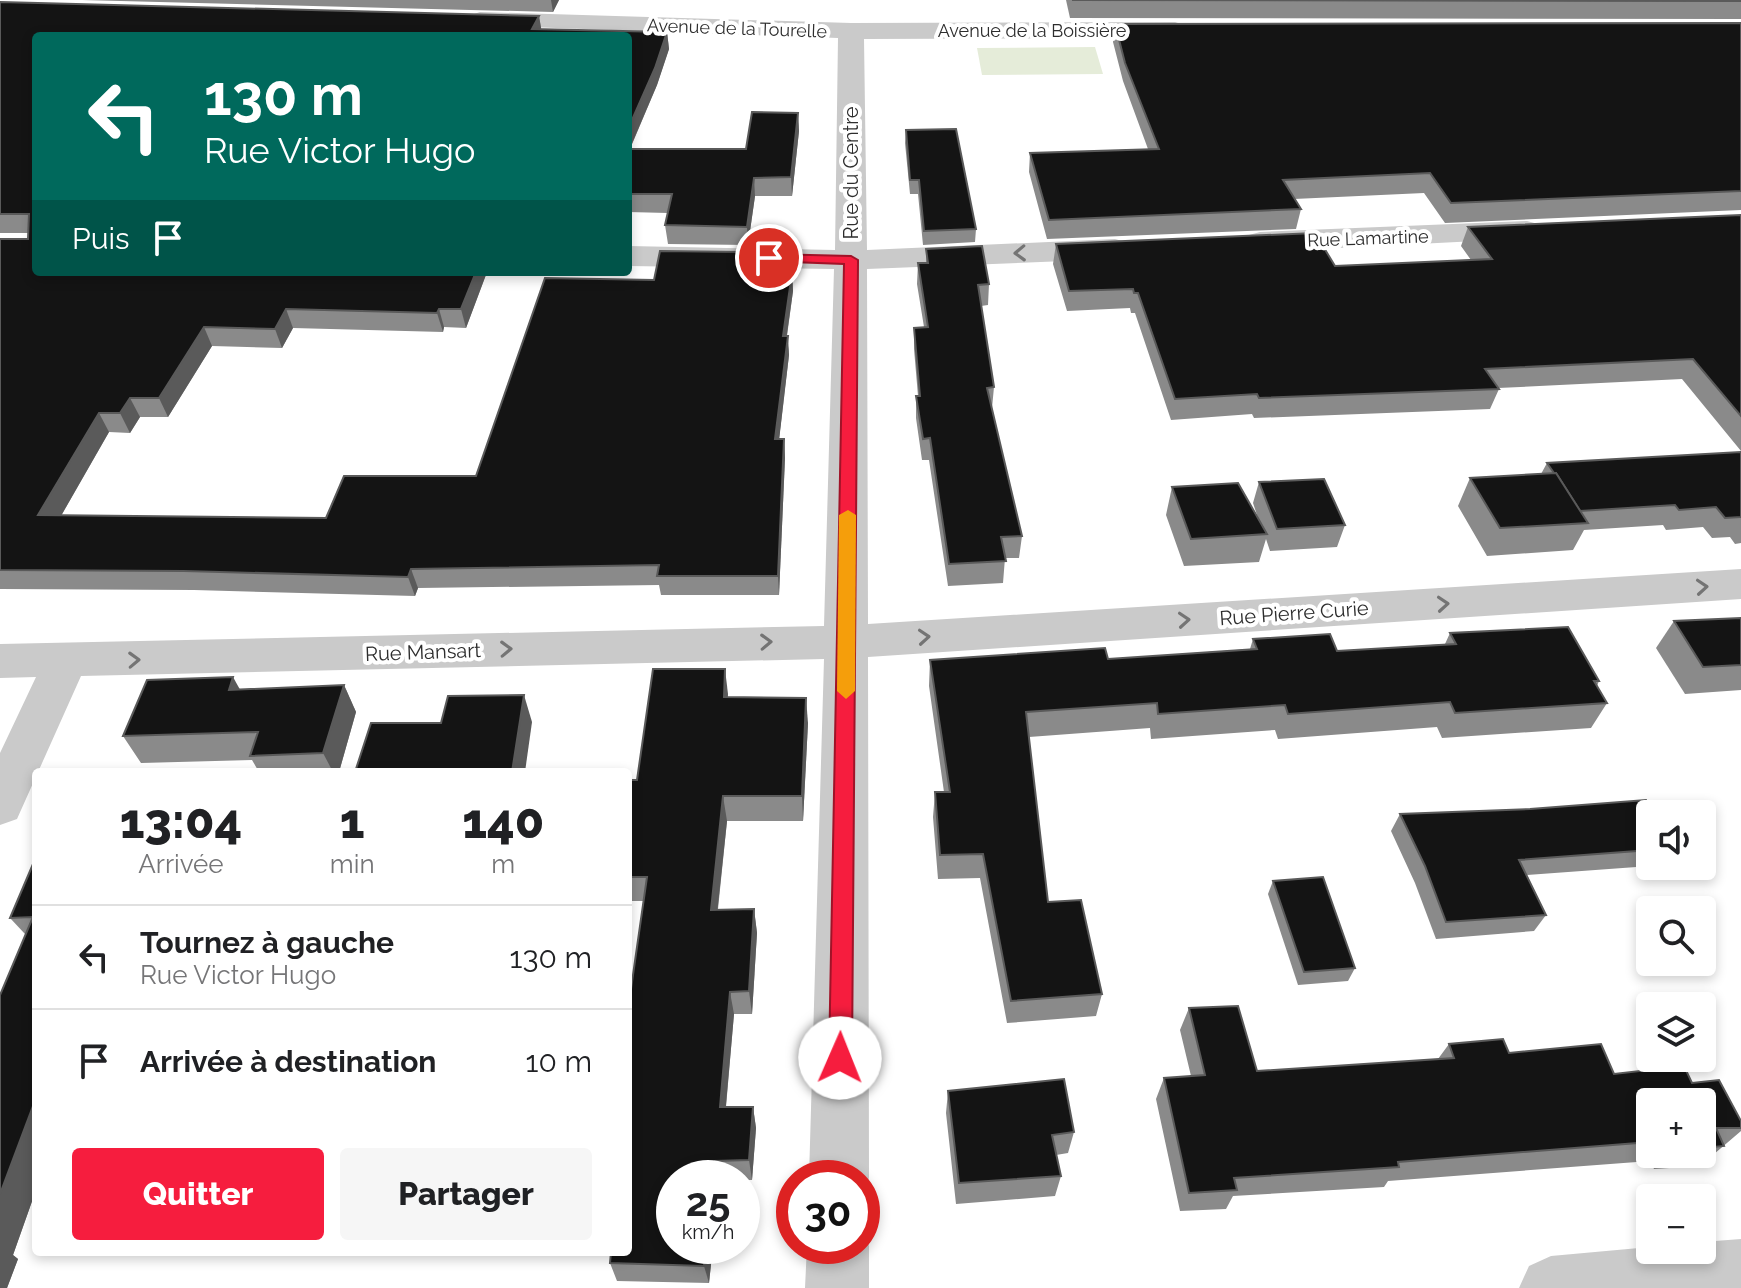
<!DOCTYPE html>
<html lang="fr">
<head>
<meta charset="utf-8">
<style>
	:root { --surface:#fff; --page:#f6f6f6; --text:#202124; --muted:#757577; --line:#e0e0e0; --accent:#f61d3e }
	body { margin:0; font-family:Raleway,sans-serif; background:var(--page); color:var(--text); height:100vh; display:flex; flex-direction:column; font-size:30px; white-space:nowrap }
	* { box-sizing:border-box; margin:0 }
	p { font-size:26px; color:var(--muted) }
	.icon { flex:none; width:44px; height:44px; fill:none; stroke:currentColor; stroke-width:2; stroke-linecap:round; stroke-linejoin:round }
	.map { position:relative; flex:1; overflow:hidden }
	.details { position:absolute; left:32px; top:768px; width:600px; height:488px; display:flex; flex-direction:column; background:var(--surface); border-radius:8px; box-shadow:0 4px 12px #0003 }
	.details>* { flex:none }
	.guide { position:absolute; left:32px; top:32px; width:600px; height:244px; border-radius:8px; box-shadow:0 4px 12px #0003; background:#00695c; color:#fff; overflow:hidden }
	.fabs { position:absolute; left:1636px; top:800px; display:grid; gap:16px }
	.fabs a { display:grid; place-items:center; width:80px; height:80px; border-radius:8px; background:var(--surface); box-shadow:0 4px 12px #0003; font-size:40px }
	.speed { position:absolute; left:656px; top:1160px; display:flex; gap:16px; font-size:40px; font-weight:700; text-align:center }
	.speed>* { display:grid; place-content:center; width:104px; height:104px; border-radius:50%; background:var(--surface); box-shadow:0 4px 12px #0003; line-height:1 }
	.speed small { font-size:20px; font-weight:400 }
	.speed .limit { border:12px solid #d22; background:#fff; color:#111 }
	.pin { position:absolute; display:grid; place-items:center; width:68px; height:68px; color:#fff; margin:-34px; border:4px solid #fff; border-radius:50%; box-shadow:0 2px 8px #0007 }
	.me { position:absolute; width:88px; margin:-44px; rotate:1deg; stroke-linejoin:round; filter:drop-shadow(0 0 6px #0008) }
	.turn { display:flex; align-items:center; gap:28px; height:168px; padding:0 40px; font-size:36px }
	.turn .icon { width:104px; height:104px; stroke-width:2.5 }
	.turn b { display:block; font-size:56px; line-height:68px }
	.then { display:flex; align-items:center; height:76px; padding:0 40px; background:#0003; gap:16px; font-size:30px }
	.eta { display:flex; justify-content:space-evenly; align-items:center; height:136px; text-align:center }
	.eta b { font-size:48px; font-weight:800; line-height:56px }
	.cta { display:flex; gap:16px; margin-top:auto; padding:16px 40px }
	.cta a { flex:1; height:92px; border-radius:8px; background:var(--accent); color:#fff; font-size:32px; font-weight:800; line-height:92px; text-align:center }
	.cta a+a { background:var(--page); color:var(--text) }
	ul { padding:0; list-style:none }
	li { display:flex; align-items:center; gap:24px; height:104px; padding:0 40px; border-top:2px solid var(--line) }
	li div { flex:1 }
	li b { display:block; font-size:30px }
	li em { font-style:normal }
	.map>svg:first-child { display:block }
	.green { fill:#e5ecd9 }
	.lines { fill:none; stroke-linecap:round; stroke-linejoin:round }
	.minor { fill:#cacaca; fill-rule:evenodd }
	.wall { fill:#8a8a8a; fill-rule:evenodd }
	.shaded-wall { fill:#5a5a5a }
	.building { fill:#141414; stroke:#5a5a5a; stroke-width:2 }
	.oneway { stroke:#747474 }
	.route { fill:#f61d3e; stroke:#a01328; stroke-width:2 }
	.slow { fill:#f59e0b }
	.labels { text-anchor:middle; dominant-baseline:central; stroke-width:8; stroke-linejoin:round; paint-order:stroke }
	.far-street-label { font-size:18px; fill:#2d2d2d; stroke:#fff }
	.street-label { font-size:20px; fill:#2d2d2d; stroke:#fff }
</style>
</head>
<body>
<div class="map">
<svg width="1741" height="1288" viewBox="0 0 1741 1288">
	<rect width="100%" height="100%" fill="#fff"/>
	<path class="green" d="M1095,47L1103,74L982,75L977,48Z"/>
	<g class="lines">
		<g class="minor">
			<path d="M480,12L851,23L1175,22L1184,25L1188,30L1184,35L1175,38L864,39L867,250L1115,239L1126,242L1131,249L1126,256L1115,259L867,269L868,624L1741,569V599L868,657L869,1178L862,1195V1178H809L824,659L81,676L17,819L0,825V753L36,677L0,678V644L824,626L834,269L628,266V246L835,250L838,38L471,25L467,20L471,15Z"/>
			<path d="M1527,221L1538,224L1543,231L1538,238L1260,252L1249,249L1244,242L1249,235L1260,232Z"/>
			<path d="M862,1229L869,1246V1288H805L807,1246H862Z"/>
			<path d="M1741,1239V1288H1519L1529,1266L1551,1256L1650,1247V1250H1702V1242Z"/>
		</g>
	</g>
	<g class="wall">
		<path d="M82,0H559L553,12Z"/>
		<path d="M1066,0H1741V19L1070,18Z"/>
		<path d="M0,2L539,16L541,29L667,32L669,49L657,85L630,149H746L752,112L798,113L799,131L792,196H755L748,245L668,244L665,225L668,213L628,212V36H36V272H487L466,328L444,327L443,332L293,328L282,348L212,346L168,417H140L130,433L109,432L61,516L326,518L344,476H476L545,278L654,280L660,251L744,252L745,271L792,273L793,291L787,336L789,355L779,439H784L785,458L779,595H661L659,585L418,588L415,596L194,590L0,589V239H28V233H0Z"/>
		<path d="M1741,23V210L1445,223L1424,193L1294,199L1301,209L1296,229L1047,239L1029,172L1030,153L1148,149L1123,81L1113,42L1115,24Z"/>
		<path d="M906,130L976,229L975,242L923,245L918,194H910L905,143Z"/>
		<path d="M1741,215V451L1682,379L1498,388L1499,389L1490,409L1254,418L1252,414L1171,420L1135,313H1131L1130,308L1067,311L1053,264L1056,244L1335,266L1471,260L1461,246L1468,227Z"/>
		<path d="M926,249L989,284L988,305L981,306L994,387L992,408L1022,536L1019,558H1005L1003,583L948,586L929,460H922L916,418V396H918L914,349V328L924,327L917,284L918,263H926Z"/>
		<path d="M1741,452V543L1735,544L1730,537L1712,538L1703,527L1666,530L1663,525L1584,530L1573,550L1487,556L1458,506L1470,478L1541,474L1547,463Z"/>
		<path d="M1259,482L1345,525L1337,547L1270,551L1266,539L1259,562L1184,566L1166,515L1172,487L1258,518L1253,503Z"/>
		<path d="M1741,618V690L1685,694L1656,648L1674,621Z"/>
		<path d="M1450,633L1599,681L1597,686L1607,703L1591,728L1442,738L1437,727L1278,739L1275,730L1151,739L1150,728L1029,737L1048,902L1102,994L1096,1016L1007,1023L980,878L938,879L933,817L935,792H944L929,686L930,660L1108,659L1250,649L1253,639L1337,651L1445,644Z"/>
		<path d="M344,685L356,712L339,772H259L252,760L141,763L123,736L240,690Z"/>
		<path d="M728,697L808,723L803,821H727L718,909H754L757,933L752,1014H734L726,1107H753L756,1128L752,1180H742V1178H674L713,1246L709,1283L617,1281L610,1263L628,1252L643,901H628V780H637Z"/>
		<path d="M1400,814H1650V866L1527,875L1546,915L1534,931L1436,939L1415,883L1391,831Z"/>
		<path d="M36,857V1190L13,1255L18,1259L7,1288L25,934L10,918Z"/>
		<path d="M1273,881L1355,968L1348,981L1298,985L1268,894Z"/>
		<path d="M1189,1008L1257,1071L1438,1059L1449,1044L1509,1053L1614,1074L1692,1083L1741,1121V1131L1700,1166L1654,1169L1650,1161L1388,1181L1384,1187L1233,1196L1226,1209L1180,1211L1156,1099L1164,1078L1191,1076L1180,1030ZM1650,1102H1702V1154H1650Z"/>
		<path d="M948,1091L1074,1132L1068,1153L1056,1155L1061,1176L1055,1196L956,1204L946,1113Z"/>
	</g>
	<g class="shaded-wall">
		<path d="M551,0H559L553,12Z"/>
		<path d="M539,16L542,33L532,29Z"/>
		<path d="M667,32L669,49L657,85L628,153V129Z"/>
		<path d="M798,113L799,131L792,196L791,177Z"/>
		<path d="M754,178L755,196L748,245L747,227Z"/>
		<path d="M744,252L745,271H741Z"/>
		<path d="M476,272H487L466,328L461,309Z"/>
		<path d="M792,273L793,291L784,355L783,336Z"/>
		<path d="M286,309L293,328L282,348L275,329Z"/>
		<path d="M439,309L444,327L443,332L437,313Z"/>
		<path d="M204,327L212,346L168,417L159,398Z"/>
		<path d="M788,336L789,355L777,458L775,439Z"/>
		<path d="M130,398L140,417L130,433L120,413Z"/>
		<path d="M99,413L109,432L50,535L38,515Z"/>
		<path d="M784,439L785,458L779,595L778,576Z"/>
		<path d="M411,569L418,588L415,596L408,577Z"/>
		<path d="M725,669L728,694L727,722L724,697Z"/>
		<path d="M233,677L248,704L229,690Z"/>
		<path d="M344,685L356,712L339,772H333L323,753Z"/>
		<path d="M524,695L532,722L525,772H512Z"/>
		<path d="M806,698L808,723L803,821L802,796Z"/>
		<path d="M723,796L727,821L715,933L711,910Z"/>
		<path d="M754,909L757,933L752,1014L749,991Z"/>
		<path d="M730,992L734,1014L724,1127L720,1107Z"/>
		<path d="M36,1098V1190L13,1255L18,1259L7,1288H0V1194Z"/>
		<path d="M753,1107L756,1128L752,1180L749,1160Z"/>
		<path d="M715,1161L719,1178H713Z"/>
		<path d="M706,1246H713L709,1283L704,1266Z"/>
	</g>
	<g class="building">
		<path d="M1072,0H1741V1Z"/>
		<path d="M0,2L539,16L532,29L667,32L655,68L628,129V36H36V272H476L461,309H439L437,313L286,309L275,329L204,327L159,398H130L120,413H99L38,515L326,518L344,476H476L545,278L654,280L660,251L744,252L741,271L792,273L783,336H788L775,439H784L778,576H657L659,565L411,569L408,577L184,571L0,570V239H28L29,214H0Z"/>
		<path d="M1741,23V191L1451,203L1430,173L1283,180L1301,209L1049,220L1030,153L1159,149L1125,63L1115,24Z"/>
		<path d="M752,112L798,113L791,177L754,178L747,227L665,225L672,194H628V149H746Z"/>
		<path d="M956,129L976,229L924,231L919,180H910L906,130Z"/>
		<path d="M1741,215V416L1693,359L1485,369L1499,389L1259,398L1257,394L1175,399L1138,293H1134L1133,289L1069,291L1056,244L1315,233L1335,266L1492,259L1468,227Z"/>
		<path d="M982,246L989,284L978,285L994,387L987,388L1022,536L1001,537L1006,561L949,564L930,438L923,439L916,396H920L914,328L928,327L918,263H928L926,249Z"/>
		<path d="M1741,452V517L1725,518L1716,507L1679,510L1675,505L1580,511L1556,473H1554L1547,463Z"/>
		<path d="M1556,473L1588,523L1500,528L1470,478Z"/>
		<path d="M1324,479L1345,525L1277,529L1259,482Z"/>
		<path d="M1238,483L1267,534L1191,539L1172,487Z"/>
		<path d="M1741,618V665L1703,667L1674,621Z"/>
		<path d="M1568,627L1599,681H1594L1607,703L1455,713L1450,702L1288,714L1285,705L1158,714L1157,703L1026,712L1048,902L1081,900L1102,994L1011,1001L983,854L940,855L935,792H950L930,660L1105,648L1108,659L1257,649L1253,639L1330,634L1337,651L1456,644L1450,633Z"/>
		<path d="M653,669H725L724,697L806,698L802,796H723L711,910L754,909L749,991L730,992L720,1107H753L749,1160L715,1161L713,1178H674V1246H706L704,1266L610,1263L611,1252H628V1010L647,877H628V780H637Z"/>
		<path d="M233,677L229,690L344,685L323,753L250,756L258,732L123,736L147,680Z"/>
		<path d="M524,695L512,772H355L371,723H441L448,696Z"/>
		<path d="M1646,800L1655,814H1650V850L1519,860L1546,915L1446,922L1425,866L1400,814L1530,809Z"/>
		<path d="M36,857V1098L0,1194V995L33,917L10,918Z"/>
		<path d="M1323,877L1355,968L1304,972L1273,881Z"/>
		<path d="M1238,1006L1257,1071L1454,1058L1449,1044L1503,1039L1509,1053L1601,1044L1614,1074L1684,1066L1692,1083L1719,1080L1741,1121V1128H1716L1724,1146L1702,1148V1102H1650V1142L1398,1162L1399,1167L1234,1178L1237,1190L1189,1193L1164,1078L1205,1075L1189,1008Z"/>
		<path d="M1064,1079L1074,1132L1052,1135L1061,1176L959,1183L948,1091Z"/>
	</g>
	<defs><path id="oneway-chevron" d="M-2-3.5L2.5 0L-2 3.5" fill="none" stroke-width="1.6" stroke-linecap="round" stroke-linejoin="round" transform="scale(2)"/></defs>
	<g class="oneway">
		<use href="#oneway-chevron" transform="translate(1020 253) rotate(178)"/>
		<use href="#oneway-chevron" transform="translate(1702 587) rotate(-4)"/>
		<use href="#oneway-chevron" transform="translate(1443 604) rotate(-4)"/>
		<use href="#oneway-chevron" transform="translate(1184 620) rotate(-4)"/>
		<use href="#oneway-chevron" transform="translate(924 637) rotate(-4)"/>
		<use href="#oneway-chevron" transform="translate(766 642) rotate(-2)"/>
		<use href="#oneway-chevron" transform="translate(506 649) rotate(-2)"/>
		<use href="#oneway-chevron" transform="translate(134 660) rotate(-2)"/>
	</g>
	<path class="route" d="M769,254L851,256L858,260L852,1058L849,1066L840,1069L832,1066L829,1058L844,264L765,261V256Z"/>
	<path class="slow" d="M848,510L856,515L855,691L846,699L837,691L839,515Z"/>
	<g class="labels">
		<g class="far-street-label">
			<text transform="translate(737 28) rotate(2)">Avenue de la Tourelle</text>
			<text x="1032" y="30">Avenue de la Boissière</text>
			<text transform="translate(1368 238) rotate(-2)">Rue Lamartine</text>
		</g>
		<g class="street-label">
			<text transform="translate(851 173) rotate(-90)">Rue du Centre</text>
			<text transform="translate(1294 613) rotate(-4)">Rue Pierre Curie</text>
			<text transform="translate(423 652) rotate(-2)">Rue Mansart</text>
		</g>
	</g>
</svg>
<div class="fabs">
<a><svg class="icon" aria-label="sound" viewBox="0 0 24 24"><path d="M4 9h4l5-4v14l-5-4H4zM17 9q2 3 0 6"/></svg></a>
<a><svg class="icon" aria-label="search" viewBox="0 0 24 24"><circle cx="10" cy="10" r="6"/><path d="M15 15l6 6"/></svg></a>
<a><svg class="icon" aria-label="layers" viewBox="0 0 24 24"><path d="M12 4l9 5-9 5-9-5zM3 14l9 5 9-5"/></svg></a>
<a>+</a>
<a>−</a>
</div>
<div class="speed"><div>25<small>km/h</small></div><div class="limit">30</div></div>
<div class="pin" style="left:769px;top:258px;background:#d93025"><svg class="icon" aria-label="arrive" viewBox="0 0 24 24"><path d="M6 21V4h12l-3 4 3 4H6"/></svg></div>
<svg class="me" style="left:840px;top:1058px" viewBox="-20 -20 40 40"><circle r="19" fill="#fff"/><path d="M0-13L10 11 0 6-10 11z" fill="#f61d3e"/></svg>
<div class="guide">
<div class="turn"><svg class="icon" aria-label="left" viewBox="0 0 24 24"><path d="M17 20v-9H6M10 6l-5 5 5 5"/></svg><div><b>130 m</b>Rue Victor Hugo</div></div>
<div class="then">Puis<svg class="icon" aria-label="arrive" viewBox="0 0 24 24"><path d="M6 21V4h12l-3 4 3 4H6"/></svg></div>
</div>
<section class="details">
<div class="eta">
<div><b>13:04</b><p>Arrivée</p></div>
<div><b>1</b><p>min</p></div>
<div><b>140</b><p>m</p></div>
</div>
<ul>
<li><svg class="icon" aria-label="left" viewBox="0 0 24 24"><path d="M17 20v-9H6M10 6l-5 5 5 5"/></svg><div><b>Tournez à gauche</b><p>Rue Victor Hugo</p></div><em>130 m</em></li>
<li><svg class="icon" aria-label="arrive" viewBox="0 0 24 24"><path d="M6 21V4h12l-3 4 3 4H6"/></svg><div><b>Arrivée à destination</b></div><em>10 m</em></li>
</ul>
<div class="cta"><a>Quitter</a><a>Partager</a></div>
</section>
</div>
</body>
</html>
